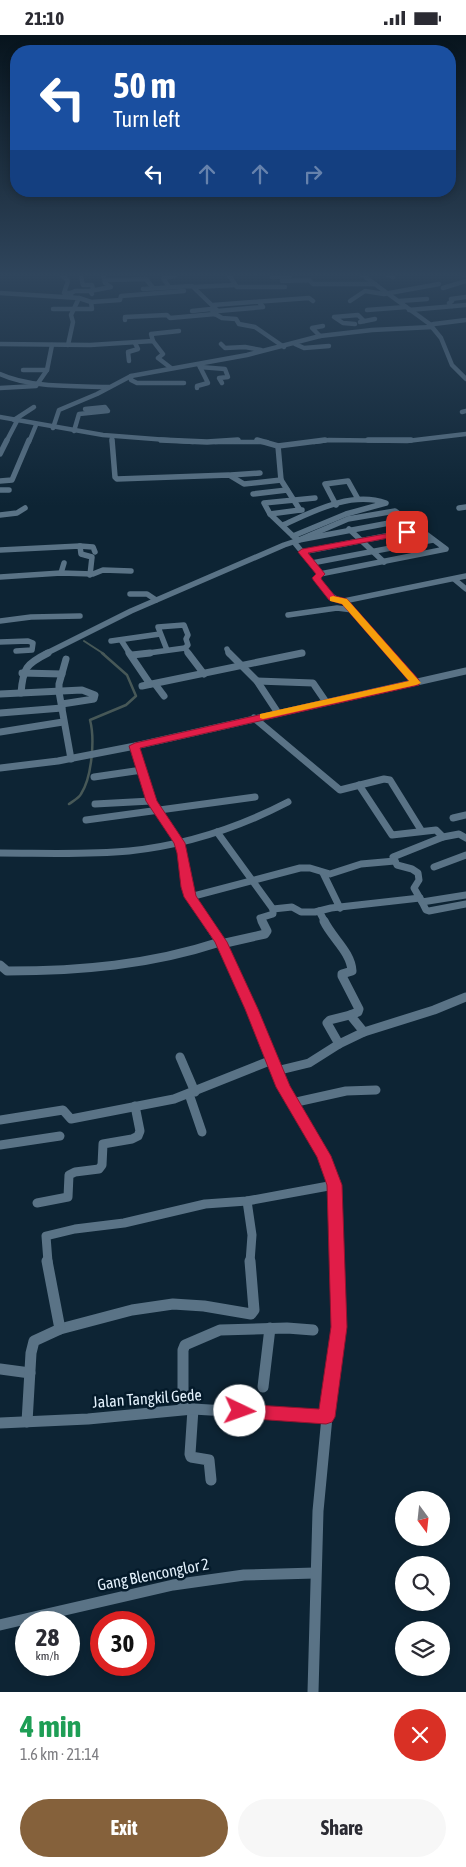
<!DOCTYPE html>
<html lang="en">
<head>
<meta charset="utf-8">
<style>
	:root { --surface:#fff; --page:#f7f7f7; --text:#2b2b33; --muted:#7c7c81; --accent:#85613b }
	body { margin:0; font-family:"Asap Condensed",sans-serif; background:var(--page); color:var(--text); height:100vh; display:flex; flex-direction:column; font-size:19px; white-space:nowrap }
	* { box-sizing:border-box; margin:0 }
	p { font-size:16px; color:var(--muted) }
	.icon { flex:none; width:28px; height:28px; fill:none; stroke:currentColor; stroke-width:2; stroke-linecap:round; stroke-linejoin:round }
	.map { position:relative; height:1657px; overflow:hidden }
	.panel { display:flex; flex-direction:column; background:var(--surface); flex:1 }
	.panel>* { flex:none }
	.guide { position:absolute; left:10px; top:10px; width:446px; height:152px; border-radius:20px; box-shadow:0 2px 8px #0003; background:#1a4fa0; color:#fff; overflow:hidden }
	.needle { width:32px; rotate:165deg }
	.fabs { position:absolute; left:395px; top:1456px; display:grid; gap:10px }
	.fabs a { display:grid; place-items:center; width:55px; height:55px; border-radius:50%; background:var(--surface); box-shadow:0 2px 8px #0003; font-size:25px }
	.speed { position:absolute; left:15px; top:1576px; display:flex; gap:10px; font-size:25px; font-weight:700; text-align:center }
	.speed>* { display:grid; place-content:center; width:65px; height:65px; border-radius:50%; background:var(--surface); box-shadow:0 2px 8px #0003; line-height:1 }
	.speed small { font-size:12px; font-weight:400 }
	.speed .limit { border:8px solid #d22; background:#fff; color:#111 }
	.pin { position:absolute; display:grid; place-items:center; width:42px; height:42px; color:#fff; margin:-21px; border-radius:10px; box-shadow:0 2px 8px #0006 }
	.me { position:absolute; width:55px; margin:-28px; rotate:93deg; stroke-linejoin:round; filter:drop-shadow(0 0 4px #0008) }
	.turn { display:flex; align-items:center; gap:18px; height:105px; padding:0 20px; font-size:22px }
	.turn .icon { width:65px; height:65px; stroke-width:2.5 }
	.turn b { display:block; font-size:35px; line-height:42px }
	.lanes { display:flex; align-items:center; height:48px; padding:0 20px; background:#0003; justify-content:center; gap:25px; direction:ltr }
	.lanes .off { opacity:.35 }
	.round { display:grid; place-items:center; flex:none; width:52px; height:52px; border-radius:26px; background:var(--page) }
	.overview { display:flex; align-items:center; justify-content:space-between; height:85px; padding:0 20px }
	h1 { font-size:30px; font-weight:700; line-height:38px; color:#1e9e55 }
	.cta { display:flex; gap:10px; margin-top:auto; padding:10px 20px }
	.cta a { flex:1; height:58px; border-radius:30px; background:var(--accent); color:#fff; font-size:20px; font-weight:700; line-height:58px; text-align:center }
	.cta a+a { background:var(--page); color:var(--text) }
	.status { display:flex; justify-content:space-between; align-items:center; height:35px; padding:0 25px; background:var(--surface); direction:ltr }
	.status svg { height:14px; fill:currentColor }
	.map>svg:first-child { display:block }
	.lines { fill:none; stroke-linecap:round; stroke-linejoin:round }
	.stream-far1 { stroke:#475857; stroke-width:2 }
	.stream { stroke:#475857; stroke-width:2.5 }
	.street-far4 { stroke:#5a7386; stroke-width:4.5 }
	.street-far3 { stroke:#5a7386; stroke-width:5.5 }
	.street-far2 { stroke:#5a7386; stroke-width:7 }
	.street-far1 { stroke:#5a7386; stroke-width:9 }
	.street { stroke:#5a7386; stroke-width:11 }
	.route { fill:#e11d48; stroke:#92132f }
	.slow { fill:#f59e0b }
	.labels { text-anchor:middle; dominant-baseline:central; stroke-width:5; stroke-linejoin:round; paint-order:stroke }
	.near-street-label { font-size:16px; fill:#e3f1fc; stroke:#041a2a }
</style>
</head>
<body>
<div class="status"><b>21:10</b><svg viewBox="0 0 49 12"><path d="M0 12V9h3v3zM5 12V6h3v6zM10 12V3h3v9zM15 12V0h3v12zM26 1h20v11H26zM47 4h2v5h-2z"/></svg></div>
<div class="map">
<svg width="466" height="1657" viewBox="0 0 466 1657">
	<rect width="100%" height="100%" fill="#0d2434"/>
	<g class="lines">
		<path class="stream-far1" d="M84,606L104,619"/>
		<path class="stream" d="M69,769C73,766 79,763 81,759C92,742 95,704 90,685L126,670L136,661L127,640L102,618"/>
		<g class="street-far4">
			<path d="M61,239L68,246L64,258H71V261"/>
			<path d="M228,239L237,252H285"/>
			<path d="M271,239L272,242L290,241"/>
			<path d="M361,239L431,290"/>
			<path d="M387,239L393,242"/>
			<path d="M461,239L466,241"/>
			<path d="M81,242L83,250H92L93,254"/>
			<path d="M105,245L146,244L153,253"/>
			<path d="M282,246L309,245L313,249H375"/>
			<path d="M169,252L163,243L175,241L176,239"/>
			<path d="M194,252L235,250"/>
			<path d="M443,253L466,246"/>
			<path d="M143,254L192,251L218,276L263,272L259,267"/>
			<path d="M90,256L111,252L105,248L103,239"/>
			<path d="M0,258L79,263L71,280L73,287L68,310"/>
			<path d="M71,258L75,256H90L92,259"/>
			<path d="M79,263L91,267L120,265L121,261L184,256"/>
			<path d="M350,266L365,256L384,259L439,249"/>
			<path d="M399,266L427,264"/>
			<path d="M213,270L309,263L313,266"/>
			<path d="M452,271L449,268L452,266L451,264L466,262"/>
			<path d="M53,274H92L91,267"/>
			<path d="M367,275L406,272"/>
			<path d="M409,275L466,270"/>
			<path d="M192,276L211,274L215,279"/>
			<path d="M125,285V282L167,280L170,283L215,279L222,283L236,284L239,289L255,292L284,312"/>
			<path d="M360,287L375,284"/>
			<path d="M355,289L343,288L334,282L358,280L364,286"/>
			<path d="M432,292L441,303L452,330L466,344"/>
			<path d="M320,301L312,293L323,291"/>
			<path d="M153,306L151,299L179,296"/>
			<path d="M0,309L90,310L153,306L163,319L158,323L171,333"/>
			<path d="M221,309L225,313L245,312L261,315"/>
			<path d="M295,309L304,313L329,311"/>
			<path d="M129,326L128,317L138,314L135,308"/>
			<path d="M200,332L225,334L228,342L219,343L222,348"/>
			<path d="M23,335H47"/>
			<path d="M0,339C30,353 76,351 109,352"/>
			<path d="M131,341V345L137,348H184"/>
			<path d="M0,353L36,351L47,335L52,310"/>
			<path d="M197,353V351L208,348L199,330"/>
			<path d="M462,377L466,376"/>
			<path d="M0,382L103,400L193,407"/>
			<path d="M14,385L34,372"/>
			<path d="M53,393L59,375L97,359L131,341L247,320L320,301L372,295L432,292L431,290L434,289L466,285"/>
			<path d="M74,396L79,379L108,376L105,372L85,374"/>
			<path d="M112,403V407"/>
			<path d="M6,407L17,386"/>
			<path d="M29,407L36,390"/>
			<path d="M215,407H267"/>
			<path d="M314,407L329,405L407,406L466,399"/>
		</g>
		<g class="street-far3">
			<path d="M112,405L115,442L117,444L229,440L244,449L281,445L300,475H302"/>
			<path d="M161,405L207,407L238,405"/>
			<path d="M257,405L278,411L325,405"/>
			<path d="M368,405H411"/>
			<path d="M278,411L281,445"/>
			<path d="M0,419L7,405"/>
			<path d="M231,440L260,438"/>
			<path d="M0,446L12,445L29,405"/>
			<path d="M0,455H9"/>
			<path d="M253,459L287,455"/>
			<path d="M336,470L325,449L348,446L358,464"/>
			<path d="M459,473L466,472"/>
			<path d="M270,479L264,468L315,463"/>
			<path d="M0,480L17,478L25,473"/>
			<path d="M283,490C314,476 351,456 386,468L346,479L293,501L270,479L300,475"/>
			<path d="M349,494L384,527"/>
			<path d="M293,501L299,505L348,484L395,476L446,514L320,539"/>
			<path d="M294,507L320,539L316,543C323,553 331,565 344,566L391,619"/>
			<path d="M80,511L81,519L92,522L90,540"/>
			<path d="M0,515L80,511L93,512L95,517"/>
			<path d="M302,517L422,494"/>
			<path d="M312,528L433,505"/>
			<path d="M61,538L64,528"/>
			<path d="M0,542L61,538L93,539L103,535L131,536"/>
			<path d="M454,544L466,554"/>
			<path d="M130,559H147L156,565"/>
			<path d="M344,566L466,541"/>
			<path d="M288,580L337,573L353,575"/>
			<path d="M0,586L31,582L80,581"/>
			<path d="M121,605L130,619"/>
			<path d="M111,606L160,599"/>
			<path d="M0,607L28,606L33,608L32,615L16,616"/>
			<path d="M185,613L189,619"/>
			<path d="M227,614L229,619"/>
			<path d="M45,619L131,576L284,510L299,505L405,485"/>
			<path d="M141,619L185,613L188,610L186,604L188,600L184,590L158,592L167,615"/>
			<path d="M298,619L302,618"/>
		</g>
		<g class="street-far2">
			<path d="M129,618L150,649"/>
			<path d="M188,618L204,639"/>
			<path d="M229,618L257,646L278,678"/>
			<path d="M390,618L416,647"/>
			<path d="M132,620L150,618"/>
			<path d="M66,624L59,649V657L71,724"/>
			<path d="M22,638L62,639"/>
			<path d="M257,646L313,648L326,667"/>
			<path d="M155,649L164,661"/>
			<path d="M142,651L302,618"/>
			<path d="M21,658C23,633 26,629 48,618"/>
			<path d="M0,659L82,655L95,660L94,664L62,669"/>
			<path d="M0,678L62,673"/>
			<path d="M254,683L340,755L384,744L390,745L421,795"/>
			<path d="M0,697L63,687"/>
			<path d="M135,711L151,766L179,808L183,819L186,852L190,862L207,887"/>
			<path d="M0,733L58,726L135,711L466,636"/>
			<path d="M94,742L142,735"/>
			<path d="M359,750L392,800L436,795L443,802L459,799L466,803"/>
			<path d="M95,769L151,766"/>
			<path d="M453,783L466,780"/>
			<path d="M86,785L255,762"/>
			<path d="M217,797L273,874"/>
			<path d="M443,802L393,822L397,830L412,834L418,838L419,845L414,853L422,867L466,860"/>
			<path d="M0,818C43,818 86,820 129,816C185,810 238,793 288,767"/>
			<path d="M434,832L466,820"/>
			<path d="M323,838L340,873"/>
			<path d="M190,862L300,833H310L330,839L361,829L395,826"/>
			<path d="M422,867L426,875L429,876L466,869"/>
			<path d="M319,876L325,887"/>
			<path d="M262,887L260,883L273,879V874L292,872L301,877H315L331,873L420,863"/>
		</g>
		<g class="street-far1">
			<path d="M206,886L220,907L251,974L283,1052L324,1121L334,1150L337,1227"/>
			<path d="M324,886C332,903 351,917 352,936L342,939V941L359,974L358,977L350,980L364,997"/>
			<path d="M221,909L265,899L267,896L262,886"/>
			<path d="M0,930L7,936C80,936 150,930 220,907"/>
			<path d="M339,1009L327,988L330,985L350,980"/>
			<path d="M180,1022L195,1057"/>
			<path d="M276,1036L309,1028L339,1009L364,997L434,975L466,962"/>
			<path d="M189,1059L202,1097"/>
			<path d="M292,1068L346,1056L376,1055"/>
			<path d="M0,1085L63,1075L71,1084L174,1064L272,1025"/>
			<path d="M0,1110L60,1101"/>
			<path d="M247,1166L252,1200L250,1227"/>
			<path d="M37,1168L68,1162L69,1140L75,1137L99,1134L102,1130L103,1109L132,1104L138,1101L140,1096L135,1071"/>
			<path d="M48,1227L46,1201L75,1194L124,1188L205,1169L247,1166L334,1150"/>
		</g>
		<g class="street">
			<path d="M60,1294L132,1275L173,1269L204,1271L251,1279L254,1275L250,1226"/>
			<path d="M0,1334L30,1338"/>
			<path d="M263,1352L270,1293"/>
			<path d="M183,1374V1315L185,1310L220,1295L287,1293L313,1295"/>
			<path d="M193,1374L190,1419L191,1422L209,1425L211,1445"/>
			<path d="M27,1387L31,1318L34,1306L60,1294L47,1226"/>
			<path d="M0,1388L88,1384L193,1374L327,1382"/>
			<path d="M0,1590L173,1550L244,1540L315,1538"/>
			<path d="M313,1657L318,1476L327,1382L339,1292L337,1226"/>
		</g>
	</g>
	<linearGradient id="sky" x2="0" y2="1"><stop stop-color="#07141d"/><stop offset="0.51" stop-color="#2f455c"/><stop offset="1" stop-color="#2f455c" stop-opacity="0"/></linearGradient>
	<rect width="466" height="471" fill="url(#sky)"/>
	<path class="route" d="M407,495L411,497L410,499L308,518L325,539L321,543L322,545L335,561L347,564L419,645V650L140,713L157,766L185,808L196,861L227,907L258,974L290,1051L331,1121L342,1150L347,1292L335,1382L332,1387L326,1389L240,1383L234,1381L232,1376L234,1371L240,1369L319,1374L331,1292L327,1150L317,1122L276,1052L245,974L215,907L184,862L181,852L177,818L174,808L146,766L129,711L135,708L409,646L342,569L329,565L314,546L312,543L316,539L298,517L302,514Z"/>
	<path class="slow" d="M333,561L347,564L421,648L416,650L263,684L260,683V679L409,646L342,569L330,566V562Z"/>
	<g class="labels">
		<g class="near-street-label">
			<text transform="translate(147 1363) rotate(-4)">Jalan Tangkil Gede</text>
			<text transform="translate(153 1539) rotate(-11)">Gang Blenconglor 2</text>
		</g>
	</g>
</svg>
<div class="fabs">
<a><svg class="needle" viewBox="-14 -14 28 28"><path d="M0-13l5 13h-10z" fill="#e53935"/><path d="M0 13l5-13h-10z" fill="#7c7c81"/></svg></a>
<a><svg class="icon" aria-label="search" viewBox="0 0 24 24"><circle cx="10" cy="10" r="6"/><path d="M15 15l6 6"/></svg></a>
<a><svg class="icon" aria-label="layers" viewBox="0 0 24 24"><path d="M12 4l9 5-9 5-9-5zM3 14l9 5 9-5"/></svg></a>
</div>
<div class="speed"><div>28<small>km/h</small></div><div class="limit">30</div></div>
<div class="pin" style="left:407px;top:497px;background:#d93025"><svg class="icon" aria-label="arrive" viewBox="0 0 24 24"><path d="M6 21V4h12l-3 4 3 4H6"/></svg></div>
<svg class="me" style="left:240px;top:1376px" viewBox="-20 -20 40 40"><circle r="19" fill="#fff"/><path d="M0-13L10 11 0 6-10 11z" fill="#e11d48"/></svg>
<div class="guide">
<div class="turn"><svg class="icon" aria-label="left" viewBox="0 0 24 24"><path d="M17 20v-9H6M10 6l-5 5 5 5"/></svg><div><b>50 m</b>Turn left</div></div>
<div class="lanes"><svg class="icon" aria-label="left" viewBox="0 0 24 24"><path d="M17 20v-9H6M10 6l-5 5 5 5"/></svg><svg class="icon off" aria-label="ahead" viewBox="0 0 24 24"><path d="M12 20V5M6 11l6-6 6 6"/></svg><svg class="icon off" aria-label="ahead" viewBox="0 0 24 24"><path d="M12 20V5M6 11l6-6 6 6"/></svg><svg class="icon off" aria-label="right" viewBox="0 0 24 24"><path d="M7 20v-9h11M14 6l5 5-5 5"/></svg></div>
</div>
</div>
<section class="panel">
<div class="overview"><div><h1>4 min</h1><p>1.6 km · 21:14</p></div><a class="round" style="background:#d93025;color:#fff"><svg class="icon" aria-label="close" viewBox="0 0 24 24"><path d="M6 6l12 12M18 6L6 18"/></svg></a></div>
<div class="cta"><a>Exit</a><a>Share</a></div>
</section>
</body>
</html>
